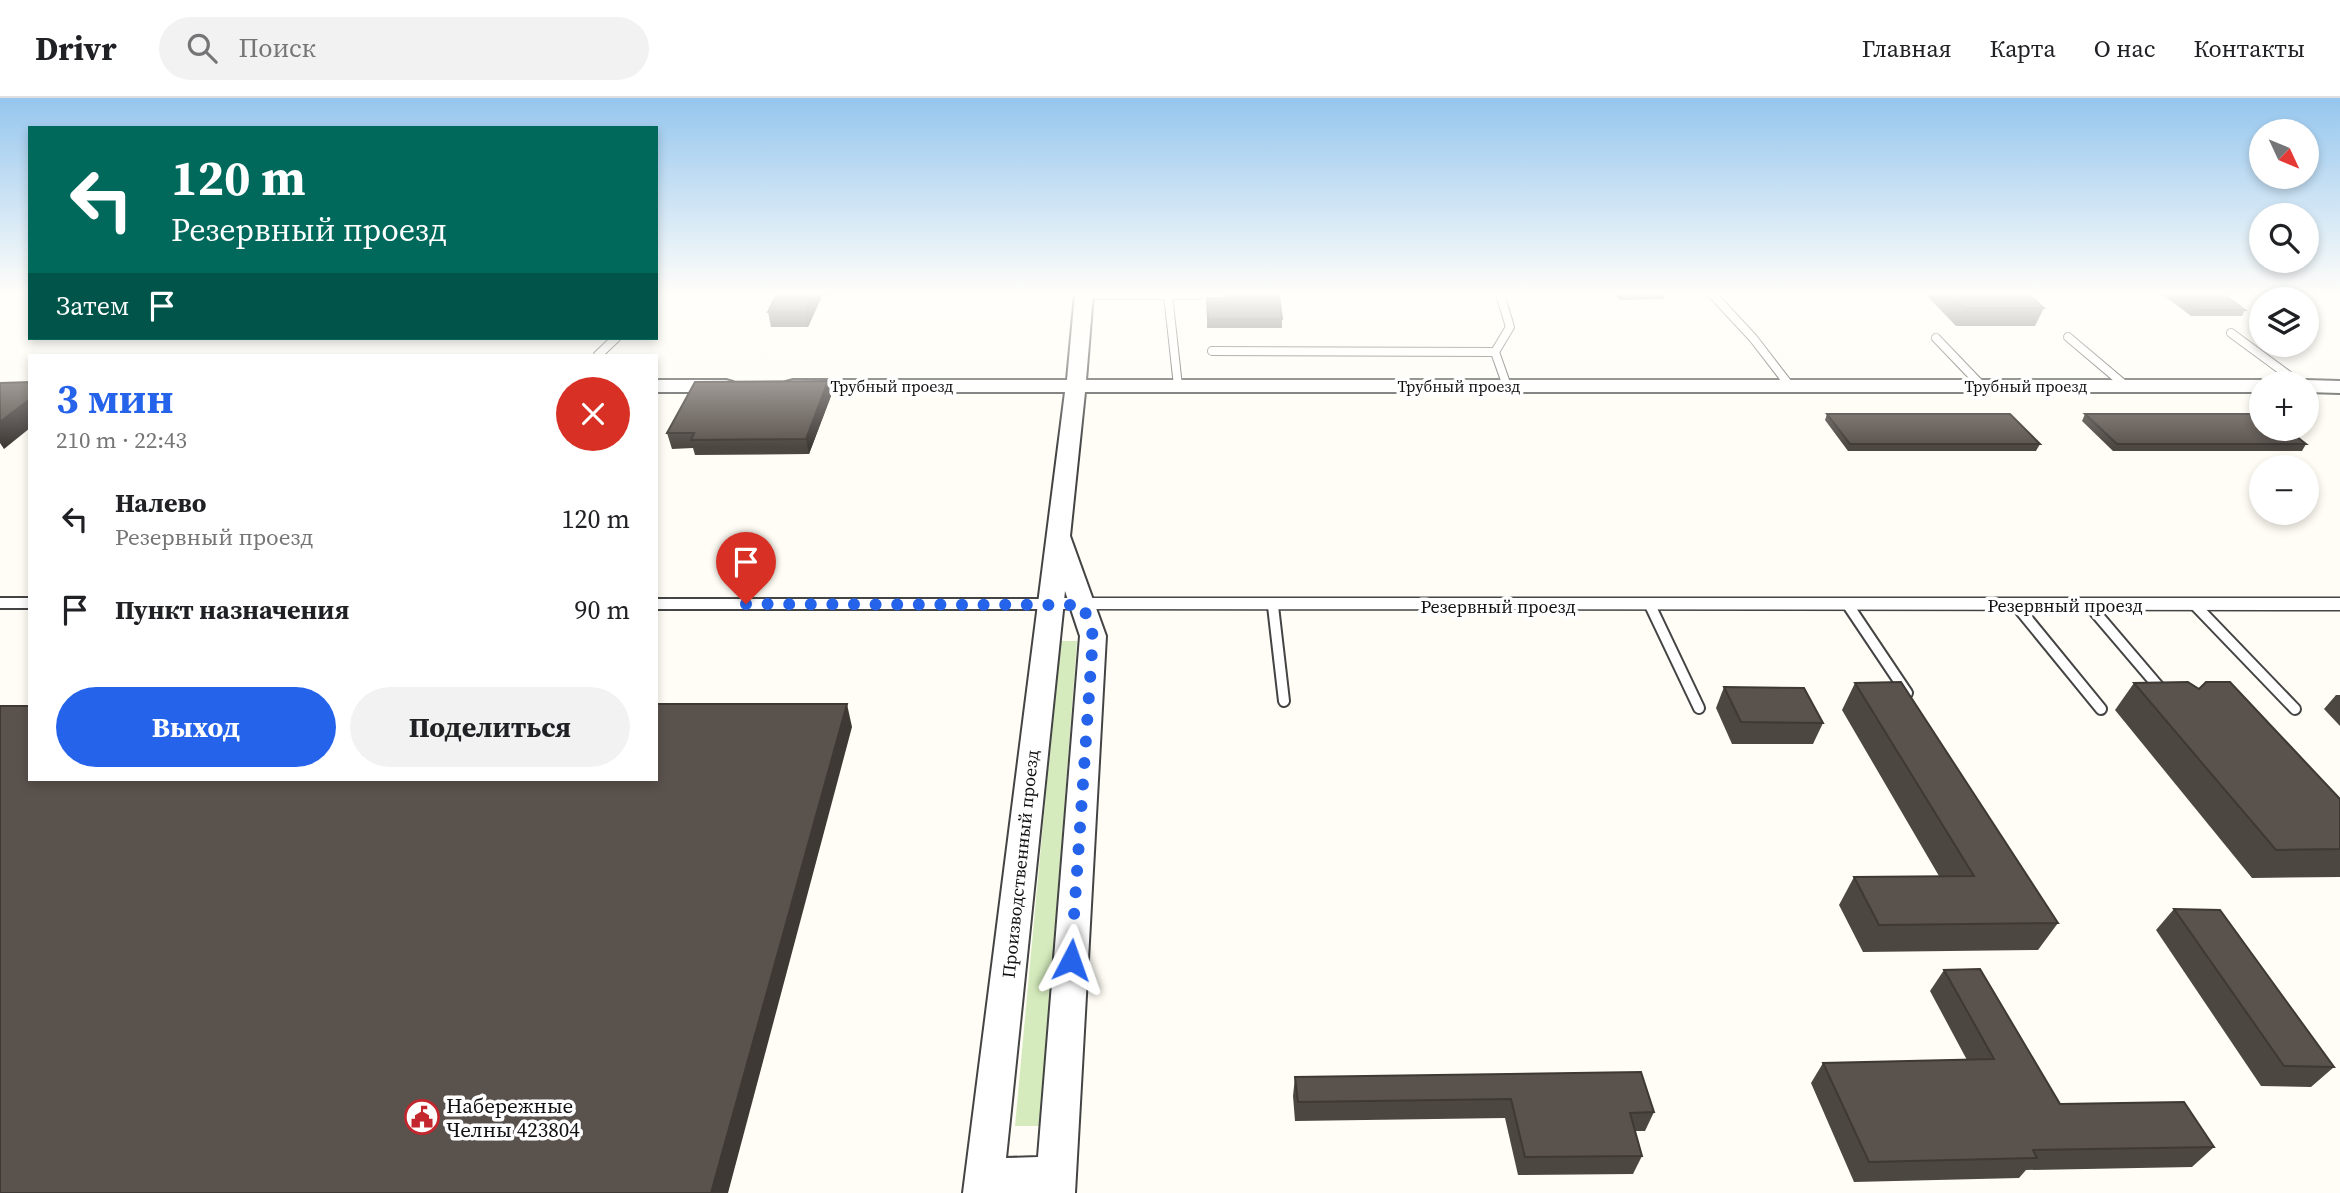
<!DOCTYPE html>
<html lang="ru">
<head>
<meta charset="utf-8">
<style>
	:root { --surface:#fff; --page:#f2f2f2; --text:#202124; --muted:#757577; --line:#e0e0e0; --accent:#2563eb }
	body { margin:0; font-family:"Source Serif 4",serif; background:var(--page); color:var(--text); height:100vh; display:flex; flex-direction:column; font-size:26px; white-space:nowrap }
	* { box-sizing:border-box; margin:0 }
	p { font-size:23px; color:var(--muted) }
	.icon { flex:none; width:38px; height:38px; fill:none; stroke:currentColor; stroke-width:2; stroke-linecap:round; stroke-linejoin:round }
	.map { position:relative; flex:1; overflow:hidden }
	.sheet { position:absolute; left:28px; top:256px; width:630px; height:427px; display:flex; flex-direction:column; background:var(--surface); border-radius:0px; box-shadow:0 4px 10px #0003 }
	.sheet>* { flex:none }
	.banner { position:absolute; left:28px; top:28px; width:630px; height:214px; border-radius:0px; box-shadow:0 4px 10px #0003; background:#00695c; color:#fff; overflow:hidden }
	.needle { width:46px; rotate:134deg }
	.controls { position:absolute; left:2249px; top:21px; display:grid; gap:14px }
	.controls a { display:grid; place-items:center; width:70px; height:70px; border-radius:50%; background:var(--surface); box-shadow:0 4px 10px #0003; font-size:35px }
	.pin { position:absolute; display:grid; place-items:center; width:60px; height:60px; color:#fff; margin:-72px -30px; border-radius:50% 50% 50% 0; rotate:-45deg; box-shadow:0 0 7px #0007 }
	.pin .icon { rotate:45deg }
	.me { position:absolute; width:77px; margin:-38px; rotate:4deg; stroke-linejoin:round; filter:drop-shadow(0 0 5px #0008) }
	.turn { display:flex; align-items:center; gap:24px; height:147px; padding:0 28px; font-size:32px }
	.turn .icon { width:91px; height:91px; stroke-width:2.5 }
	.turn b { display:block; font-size:49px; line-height:60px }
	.then { display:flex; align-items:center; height:66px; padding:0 28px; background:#0003; gap:14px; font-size:26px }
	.round { display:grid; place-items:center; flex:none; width:74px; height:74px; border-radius:37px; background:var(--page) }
	.summary { display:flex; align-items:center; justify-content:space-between; height:119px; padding:0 28px }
	h1 { font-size:42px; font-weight:700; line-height:52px; color:var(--accent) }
	.cta { display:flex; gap:14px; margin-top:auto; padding:14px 28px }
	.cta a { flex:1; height:80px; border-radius:42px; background:var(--accent); color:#fff; font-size:28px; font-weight:700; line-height:80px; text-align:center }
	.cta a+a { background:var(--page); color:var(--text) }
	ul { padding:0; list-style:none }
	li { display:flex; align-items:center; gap:21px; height:91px; padding:0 28px }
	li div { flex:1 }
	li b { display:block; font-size:26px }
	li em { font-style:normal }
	header { display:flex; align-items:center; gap:42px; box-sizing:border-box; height:98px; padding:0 35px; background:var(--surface); border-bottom:2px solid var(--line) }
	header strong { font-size:33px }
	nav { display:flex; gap:38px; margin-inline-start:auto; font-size:24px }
	.search { width:490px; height:63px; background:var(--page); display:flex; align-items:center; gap:18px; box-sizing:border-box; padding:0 24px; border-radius:38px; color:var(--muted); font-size:26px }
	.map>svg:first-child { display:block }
	.green { fill:#d5ebbd }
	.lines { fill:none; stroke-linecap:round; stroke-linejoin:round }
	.service-far1-casing { stroke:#444; stroke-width:10 }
	.service-casing { stroke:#444; stroke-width:14 }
	.minor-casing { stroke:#444; stroke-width:3 }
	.tertiary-casing { stroke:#444; stroke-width:4 }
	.service-far1 { stroke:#fff; stroke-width:8 }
	.service { stroke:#fff; stroke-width:10 }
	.minor { fill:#fff; fill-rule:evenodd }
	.tertiary { fill:#fff; fill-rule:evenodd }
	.wall { fill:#4d4742 }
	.shaded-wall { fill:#3f3936 }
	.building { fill:#5a524d; stroke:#3f3936; stroke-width:2 }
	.route { stroke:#2563eb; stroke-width:12; stroke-dasharray:0 21.6 }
	.labels { text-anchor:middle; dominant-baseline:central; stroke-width:7; stroke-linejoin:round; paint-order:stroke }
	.far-street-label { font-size:16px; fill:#111; stroke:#fff }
	.street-label { font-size:18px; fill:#111; stroke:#fff }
	.near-poi-label { font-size:21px; fill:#111; stroke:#fff; text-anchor:start }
</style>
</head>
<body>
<header>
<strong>Drivr</strong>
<div class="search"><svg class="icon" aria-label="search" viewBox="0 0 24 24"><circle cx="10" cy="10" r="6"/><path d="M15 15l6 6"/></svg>Поиск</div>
<nav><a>Главная</a><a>Карта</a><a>О нас</a><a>Контакты</a></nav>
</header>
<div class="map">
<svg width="2340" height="1095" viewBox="0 0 2340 1095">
	<rect width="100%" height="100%" fill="#fffdf5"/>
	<path class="green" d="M1060,543H1077L1040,1028H1015Z"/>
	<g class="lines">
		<g class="service-far1-casing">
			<g id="service-far1">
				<path d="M1500,196L1510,229L1495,254L1507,288"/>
				<path d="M1712,196L1753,240L1790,288"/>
				<path d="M1083,197H1198"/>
				<path d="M1168,197L1178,288"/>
				<path d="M2231,235L2299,285"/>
				<path d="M2068,239L2126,288"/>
				<path d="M1936,240L1982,288"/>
				<path d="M1212,253L1495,254"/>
				<path d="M598,257L616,240"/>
			</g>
		</g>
		<g class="service-casing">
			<g id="service">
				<path d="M0,505H30"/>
				<path d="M656,506H1049"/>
				<path d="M2194,506L2295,611"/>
				<path d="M1650,507L1699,610"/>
				<path d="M1848,507L1907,595"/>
				<path d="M2016,507L2101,611"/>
				<path d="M2089,507L2164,595"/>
				<path d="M1273,508L1284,603"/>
			</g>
		</g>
		<g class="minor-casing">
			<path id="minor" d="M1049,500H2340V512L1042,511L1039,506L1042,501Z"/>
		</g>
		<g class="tertiary-casing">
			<g id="tertiary">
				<path d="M1075,196H1093L1086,282H2261L2269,285H2261V294H1085L1070,438L1106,538L1075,1095H963L1065,294H793L786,292L783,288L786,284L793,282H1067ZM1065,493L1080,538L1038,1059L1006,1060Z"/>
				<path d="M656,282H726L733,284L736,288L733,292L726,294H656Z"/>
				<path d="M2306,282L2340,283V295L2306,294V285H2298Z"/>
			</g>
		</g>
		<use href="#service-far1" class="service-far1"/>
		<use href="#service" class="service"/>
		<use href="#minor" class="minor"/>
		<use href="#tertiary" class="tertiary"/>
	</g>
	<g class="wall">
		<path d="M777,196H829L828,198H822L808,229H771L768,214Z"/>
		<path d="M1226,196H1279L1282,221V230H1207V200H1227Z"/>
		<path d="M1615,196H1666L1664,201L1619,202Z"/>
		<path d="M1929,196H2028L2044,210L2035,228H1956L1928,199Z"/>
		<path d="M2162,196H2223L2245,212L2242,218H2191Z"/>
		<path d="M831,298L809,356L695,357L693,350L672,351L667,335Z"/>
		<path d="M1827,316L2040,346L2036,353H1848L1825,322Z"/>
		<path d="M2085,316L2306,346L2302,353H2113L2082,323Z"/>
		<path d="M1855,585L2058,825L2038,852L1863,854L1839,807L1854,779L1939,778L1842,612Z"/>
		<path d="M2134,585L2340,701V779L2252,780L2115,612Z"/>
		<path d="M1724,589L1823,625L1813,646H1732L1716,610Z"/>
		<path d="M2336,597H2340V628L2324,611Z"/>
		<path d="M2174,811L2334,969L2311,989L2261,988L2156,832Z"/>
		<path d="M1944,872L2060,1006L2214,1049L2192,1069L2026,1072L2019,1080L1854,1084L1811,985L1823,965L1967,962L1930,893Z"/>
		<path d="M1295,979L1654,1014L1645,1033H1635L1642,1058L1633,1076L1518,1077L1505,1020L1295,1023L1293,998Z"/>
	</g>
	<g class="shaded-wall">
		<path d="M813,196H821L822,198L808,229L805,214Z"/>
		<path d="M828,283L831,298L809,356L806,341Z"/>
		<path d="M30,301V330L4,351L0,345V324Z"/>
		<path d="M847,606L852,629L728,1095H711Z"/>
	</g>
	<g class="building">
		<path d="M777,196H813L805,214H768Z"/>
		<path d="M1227,196H1279L1282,221H1208L1207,200H1228Z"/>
		<path d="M1950,196H2028L2044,210H1964Z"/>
		<path d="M2173,196H2223L2245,212H2195Z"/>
		<path d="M828,283L806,341L691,342L694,335H667L695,284Z"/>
		<path d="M30,284V301L0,324V285Z"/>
		<path d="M1827,316H2010L2040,346H1850Z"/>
		<path d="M2085,316H2261V331H2287L2306,346H2117Z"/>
		<path d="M1901,584L2058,825L1879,827L1854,779L1974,778L1855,585Z"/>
		<path d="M2188,584L2199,591L2206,584H2230L2340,701V751L2276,752L2134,585Z"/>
		<path d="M1724,589L1804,590L1823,625L1741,624Z"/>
		<path d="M656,606H847L711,1095H0V608H30V681H656Z"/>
		<path d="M2174,811L2220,812L2334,969L2284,968Z"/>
		<path d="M1980,871L2060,1006L2184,1004L2214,1049L2033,1052L2037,1060L1869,1064L1823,965L1994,961L1944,872Z"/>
		<path d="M1641,974L1654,1014L1630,1015L1642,1058L1525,1059L1511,1001L1298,1004L1295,979Z"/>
	</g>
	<linearGradient id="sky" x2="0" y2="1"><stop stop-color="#95c6ee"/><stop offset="0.56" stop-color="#fffefa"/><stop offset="1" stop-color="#fffefa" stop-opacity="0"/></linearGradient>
	<rect width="2340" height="349" fill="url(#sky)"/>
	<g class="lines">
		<path class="route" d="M746,506L1083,507L1093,538L1071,862"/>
	</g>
	<defs>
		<g id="civic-ring" transform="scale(1.75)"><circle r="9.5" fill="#fff" stroke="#c4262e" stroke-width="1.5"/><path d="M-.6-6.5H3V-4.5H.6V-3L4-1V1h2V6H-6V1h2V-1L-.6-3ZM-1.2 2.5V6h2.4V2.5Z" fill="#c4262e"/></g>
	</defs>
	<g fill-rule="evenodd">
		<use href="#civic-ring" x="422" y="1019"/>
	</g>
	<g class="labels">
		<g class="far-street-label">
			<text x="892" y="288">Трубный проезд</text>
			<text x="1459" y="288">Трубный проезд</text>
			<text x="2026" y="288">Трубный проезд</text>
		</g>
		<g class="street-label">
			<text x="2065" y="507">Резервный проезд</text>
			<text x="1498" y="508">Резервный проезд</text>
			<text transform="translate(1020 766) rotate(-84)">Производственный проезд</text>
		</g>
		<g class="near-poi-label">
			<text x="446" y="1007">Набережные<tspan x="446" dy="24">Челны 423804</tspan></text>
		</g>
	</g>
</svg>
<div class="controls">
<a><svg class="needle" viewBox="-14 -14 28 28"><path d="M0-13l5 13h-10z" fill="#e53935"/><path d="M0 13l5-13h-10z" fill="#757577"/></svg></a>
<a><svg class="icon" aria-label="search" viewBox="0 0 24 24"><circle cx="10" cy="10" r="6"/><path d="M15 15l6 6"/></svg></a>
<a><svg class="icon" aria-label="layers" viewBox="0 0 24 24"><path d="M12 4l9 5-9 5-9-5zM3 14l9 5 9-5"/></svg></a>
<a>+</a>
<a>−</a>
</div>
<div class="pin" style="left:746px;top:506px;background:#d93025"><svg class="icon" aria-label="arrive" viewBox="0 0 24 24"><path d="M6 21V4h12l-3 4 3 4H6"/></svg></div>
<svg class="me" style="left:1071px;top:862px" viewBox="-20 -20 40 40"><path d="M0-17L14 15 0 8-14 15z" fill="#2563eb" stroke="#fff" stroke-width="4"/></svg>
<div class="banner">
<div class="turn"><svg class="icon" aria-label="left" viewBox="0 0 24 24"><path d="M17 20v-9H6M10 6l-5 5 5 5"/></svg><div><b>120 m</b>Резервный проезд</div></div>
<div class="then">Затем<svg class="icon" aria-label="arrive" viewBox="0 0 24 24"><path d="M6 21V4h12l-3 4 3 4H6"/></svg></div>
</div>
<section class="sheet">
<div class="summary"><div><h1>3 мин</h1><p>210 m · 22:43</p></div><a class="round" style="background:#d93025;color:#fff"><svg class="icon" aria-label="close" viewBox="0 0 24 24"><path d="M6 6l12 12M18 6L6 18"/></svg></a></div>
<ul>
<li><svg class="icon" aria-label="left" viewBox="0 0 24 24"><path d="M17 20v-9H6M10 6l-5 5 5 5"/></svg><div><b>Налево</b><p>Резервный проезд</p></div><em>120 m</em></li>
<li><svg class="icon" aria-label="arrive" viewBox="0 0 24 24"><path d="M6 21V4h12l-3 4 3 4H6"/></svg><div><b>Пункт назначения</b></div><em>90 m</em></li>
</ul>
<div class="cta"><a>Выход</a><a>Поделиться</a></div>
</section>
</div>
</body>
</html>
